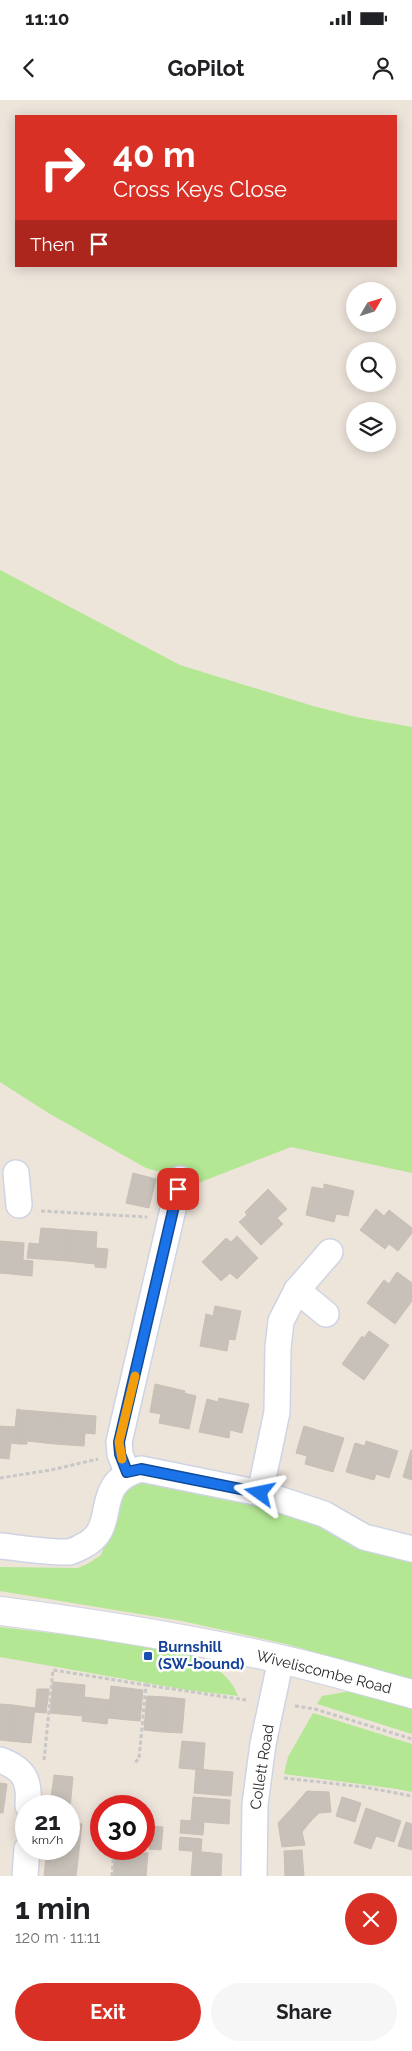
<!DOCTYPE html>
<html lang="en">
<head>
<meta charset="utf-8">
<style>
	:root { --surface:#fff; --page:#f6f6f6; --text:#202124; --muted:#757577; --accent:#d93025 }
	body { margin:0; font-family:Raleway,sans-serif; background:var(--page); color:var(--text); height:100vh; display:flex; flex-direction:column; font-size:19px; white-space:nowrap }
	* { box-sizing:border-box; margin:0 }
	p { font-size:16px; color:var(--muted) }
	.icon { flex:none; width:28px; height:28px; fill:none; stroke:currentColor; stroke-width:2; stroke-linecap:round; stroke-linejoin:round }
	.map { position:relative; height:1776px; overflow:hidden }
	.drawer { display:flex; flex-direction:column; background:var(--surface); flex:1 }
	.drawer>* { flex:none }
	.guide { position:absolute; left:15px; top:15px; width:382px; height:152px; border-radius:0px; box-shadow:0 2px 12px #0003; background:#d93025; color:#fff; overflow:hidden }
	.needle { width:32px; rotate:51deg }
	.controls { position:absolute; left:346px; top:182px; display:grid; gap:10px }
	.controls a { display:grid; place-items:center; width:50px; height:50px; border-radius:50%; background:var(--surface); box-shadow:0 2px 12px #0003; font-size:25px }
	.speed { position:absolute; left:15px; top:1695px; display:flex; gap:10px; font-size:25px; font-weight:700; text-align:center }
	.speed>* { display:grid; place-content:center; width:65px; height:65px; border-radius:50%; background:var(--surface); box-shadow:0 2px 12px #0003; line-height:1 }
	.speed small { font-size:12px; font-weight:400 }
	.speed .limit { border:8px solid #d22; background:#fff; color:#111 }
	.pin { position:absolute; display:grid; place-items:center; width:42px; height:42px; color:#fff; margin:-21px; border-radius:10px; box-shadow:0 2px 8px #0006 }
	.me { position:absolute; width:55px; margin:-28px; rotate:282deg; stroke-linejoin:round; filter:drop-shadow(0 0 4px #0008) }
	.turn { display:flex; align-items:center; gap:18px; height:105px; padding:0 15px; font-size:22px }
	.turn .icon { width:65px; height:65px; stroke-width:2.5 }
	.turn b { display:block; font-size:35px; line-height:42px }
	.then { display:flex; align-items:center; height:48px; padding:0 15px; background:#0003; gap:10px; font-size:19px }
	.round { display:grid; place-items:center; flex:none; width:52px; height:52px; border-radius:26px; background:var(--page) }
	.headline { display:flex; align-items:center; justify-content:space-between; height:85px; padding:0 15px }
	h1 { font-size:30px; font-weight:700; line-height:38px }
	.button { display:flex; gap:10px; margin-top:auto; padding:10px 15px }
	.button a { flex:1; height:58px; border-radius:30px; background:var(--accent); color:#fff; font-size:20px; font-weight:700; line-height:58px; text-align:center }
	.button a+a { background:var(--page); color:var(--text) }
	.status { display:flex; justify-content:space-between; align-items:center; height:35px; padding:0 25px; background:var(--surface); direction:ltr }
	.status svg { height:14px; fill:currentColor }
	header { display:flex; justify-content:space-between; align-items:center; height:65px; padding:0 15px; background:var(--surface); font-size:22px; font-weight:700 }
	.map>svg:first-child { display:block }
	.green { fill:#b3e793 }
	.building { fill:#c8c1ba; stroke:#c8c0b4 }
	.lines { fill:none; stroke-linecap:round; stroke-linejoin:round }
	.street-casing { stroke:#cfd4e4; stroke-width:28 }
	.secondary-casing { stroke:#cfd4e4; stroke-width:30 }
	.path { stroke:#c7c7c7; stroke-width:3; stroke-dasharray:4 2.5; stroke-linecap:butt }
	.street { stroke:#fff; stroke-width:25 }
	.secondary { stroke:#fff; stroke-width:28 }
	.route-casing { stroke:#114b97; stroke-width:12 }
	.route { stroke:#1a73e8; stroke-width:9 }
	.slow { stroke:#f59e0b; stroke-width:9 }
	.transit-dot { fill:#1a4fb4; stroke:#fff; stroke-width:2 }
	.labels { text-anchor:middle; dominant-baseline:central; stroke-width:5; stroke-linejoin:round; paint-order:stroke }
	.transit-label { font-size:15px; font-weight:bold; fill:#164399; stroke:#fff; text-anchor:start }
	.street-label { font-size:15px; fill:#292929; stroke:#fff }
</style>
</head>
<body>
<div class="status"><b>11:10</b><svg viewBox="0 0 49 12"><path d="M0 12V9h3v3zM5 12V6h3v6zM10 12V3h3v9zM15 12V0h3v12zM26 1h20v11H26zM47 4h2v5h-2z"/></svg></div>
<header><svg class="icon" aria-label="back" viewBox="0 0 24 24"><path d="M15 5l-7 7 7 7"/></svg>GoPilot<svg class="icon" aria-label="person" viewBox="0 0 24 24"><circle cx="12" cy="8" r="4"/><path d="M4 21q1-7 8-7t8 7"/></svg></header>
<div class="map">
<svg width="412" height="1776" viewBox="0 0 412 1776">
	<rect width="100%" height="100%" fill="#ede4da"/>
	<g class="green">
		<path d="M0,470L180,565L313,606L356,617L412,627V1073L291,1047L198,1083L146,1068L50,1014L0,982Z"/>
		<path d="M144,1380L288,1410L412,1458V1580L286,1544L182,1521L0,1491V1467L78,1468L89,1463L101,1455L110,1432L117,1400L130,1387Z"/>
		<path d="M0,1527L101,1539L192,1555C212,1564 230,1575 238,1596L187,1590L0,1557Z"/>
		<path d="M351,1591L412,1605V1634L317,1604L322,1596Z"/>
		<path d="M313,1613L412,1644V1692L397,1689L284,1674L288,1657Z"/>
	</g>
	<g class="building">
		<path d="M133,1073L156,1079L149,1108L126,1103Z"/>
		<path d="M324,1084L354,1091L348,1116L336,1114L334,1122L306,1115L312,1087L324,1089Z"/>
		<path d="M268,1089L287,1109L277,1118L283,1124L261,1145L239,1122L247,1115L245,1112Z"/>
		<path d="M376,1109L384,1116L389,1110L412,1128V1133L398,1151L389,1144L385,1149L360,1130Z"/>
		<path d="M41,1128L69,1130L67,1161L27,1158L29,1143L39,1144Z"/>
		<path d="M69,1130L97,1132L96,1148L108,1149L106,1168L95,1167V1164L67,1161Z"/>
		<path d="M237,1136L258,1158L237,1179L230,1173L221,1181L202,1162L226,1138L231,1142Z"/>
		<path d="M0,1141L24,1143L23,1160L33,1161L32,1176L0,1173Z"/>
		<path d="M397,1172L412,1183V1201L395,1224L367,1203L384,1180L389,1184Z"/>
		<path d="M215,1206L241,1211L235,1240L229,1239L227,1251L200,1246L206,1214L213,1216Z"/>
		<path d="M369,1231L389,1245L364,1280L342,1264L362,1236L364,1238Z"/>
		<path d="M155,1284L185,1291L184,1293L196,1296L189,1329L159,1323L161,1314L150,1312Z"/>
		<path d="M219,1298L249,1304L242,1333L230,1330L229,1338L199,1332L207,1299L218,1302Z"/>
		<path d="M17,1309L21,1310L19,1344L11,1343L9,1359L0,1358V1326L15,1327Z"/>
		<path d="M21,1310L58,1313L55,1344L27,1341V1344H19Z"/>
		<path d="M58,1313L96,1316L95,1334L85,1333L84,1346L55,1344Z"/>
		<path d="M304,1326L344,1338L333,1372L305,1364L307,1356L296,1353Z"/>
		<path d="M366,1341L398,1351L389,1378L376,1374L374,1380L346,1372L355,1343L365,1346Z"/>
		<path d="M411,1350H412V1380L403,1377Z"/>
		<path d="M53,1582L85,1585L83,1616L50,1613Z"/>
		<path d="M111,1586L143,1590L140,1621L108,1618Z"/>
		<path d="M37,1589H49L46,1613L35,1612Z"/>
		<path d="M147,1596L166,1597L163,1632L144,1630Z"/>
		<path d="M84,1597L110,1600L107,1624L82,1621Z"/>
		<path d="M166,1597L185,1599L182,1633L163,1632Z"/>
		<path d="M0,1604L13,1605L9,1641L0,1640Z"/>
		<path d="M13,1605L35,1608L31,1643L9,1641Z"/>
		<path d="M182,1641L205,1643L203,1670L179,1668Z"/>
		<path d="M196,1669L233,1672L231,1696L194,1693Z"/>
		<path d="M54,1675L73,1677L70,1709L69,1706H50Z"/>
		<path d="M0,1683L7,1684L3,1713H0Z"/>
		<path d="M307,1691L329,1692L331,1712L319,1713L309,1723L292,1708Z"/>
		<path d="M193,1697L230,1700L229,1724L191,1721Z"/>
		<path d="M342,1697L361,1703L355,1722L336,1716Z"/>
		<path d="M292,1708L309,1723L302,1732L305,1745L282,1747L278,1723Z"/>
		<path d="M366,1708L401,1721L394,1742L376,1736L371,1749L354,1743Z"/>
		<path d="M181,1720L204,1722L203,1735L180,1733Z"/>
		<path d="M69,1722L82,1724L80,1742L69,1741Z"/>
		<path d="M406,1722L412,1724V1750L398,1746Z"/>
		<path d="M150,1726L163,1727L161,1750L149,1749Z"/>
		<path d="M180,1737L202,1739L201,1752L179,1750Z"/>
		<path d="M69,1741L80,1742L78,1760L46,1757L47,1749H69Z"/>
		<path d="M115,1750L148,1753L146,1776H113Z"/>
		<path d="M302,1750L304,1776H285L284,1751Z"/>
		<path d="M193,1751L222,1754L221,1776H191Z"/>
		<path d="M46,1757L78,1760L76,1776H44Z"/>
	</g>
	<g class="lines">
		<g class="street-casing">
			<g id="street">
				<path d="M16,1073L19,1105"/>
				<path d="M297,1190L326,1214"/>
				<path d="M127,1372L120,1354L119,1342L180,1079"/>
				<path d="M260,1393L277,1312L278,1248L281,1221L297,1190L330,1152"/>
				<path d="M0,1446C20,1448 51,1453 69,1452C74,1451 79,1448 83,1446C122,1427 88,1384 141,1369L260,1393L324,1414L364,1437L412,1449"/>
				<path d="M0,1660C25,1669 30,1681 28,1706"/>
				<path d="M25,1776L27,1749"/>
				<path d="M254,1776L255,1704L263,1644L281,1559"/>
			</g>
		</g>
		<g class="secondary-casing">
			<path id="secondary" d="M0,1511C94,1523 187,1538 280,1559C324,1569 368,1582 412,1594"/>
		</g>
		<g class="path">
			<path d="M41,1111L147,1117"/>
			<path d="M0,1378L51,1370L98,1359"/>
			<path d="M146,1585L246,1600"/>
			<path d="M295,1606L315,1609L412,1639"/>
			<path d="M44,1660L53,1570L146,1585L139,1659L133,1664"/>
			<path d="M284,1678L364,1687L412,1696"/>
			<path d="M112,1776L114,1749"/>
		</g>
		<use href="#street" class="street"/>
		<use href="#secondary" class="secondary"/>
	</g>
	<g class="lines">
		<g class="route-casing">
			<path id="route" d="M178,1089L119,1342L120,1354L127,1372L141,1369L260,1393"/>
		</g>
		<use href="#route" class="route"/>
		<path class="slow" d="M122,1359L119,1342L135,1276"/>
	</g>
	<rect class="transit-dot" x="143" y="1551" width="10" height="10" rx="2.5"/>
	<g class="labels">
		<g class="transit-label">
			<text x="158" y="1547">Burnshill<tspan x="158" dy="17">(SW-bound)</tspan></text>
		</g>
		<g class="street-label">
			<text transform="translate(324 1572) rotate(14)">Wiveliscombe Road</text>
			<text transform="translate(262 1667) rotate(-81)">Collett Road</text>
		</g>
	</g>
</svg>
<div class="controls">
<a><svg class="needle" viewBox="-14 -14 28 28"><path d="M0-13l5 13h-10z" fill="#e53935"/><path d="M0 13l5-13h-10z" fill="#757577"/></svg></a>
<a><svg class="icon" aria-label="search" viewBox="0 0 24 24"><circle cx="10" cy="10" r="6"/><path d="M15 15l6 6"/></svg></a>
<a><svg class="icon" aria-label="layers" viewBox="0 0 24 24"><path d="M12 4l9 5-9 5-9-5zM3 14l9 5 9-5"/></svg></a>
</div>
<div class="speed"><div>21<small>km/h</small></div><div class="limit">30</div></div>
<div class="pin" style="left:178px;top:1089px;background:#d93025"><svg class="icon" aria-label="arrive" viewBox="0 0 24 24"><path d="M6 21V4h12l-3 4 3 4H6"/></svg></div>
<svg class="me" style="left:260px;top:1393px" viewBox="-20 -20 40 40"><path d="M0-17L14 15 0 8-14 15z" fill="#1a73e8" stroke="#fff" stroke-width="4"/></svg>
<div class="guide">
<div class="turn"><svg class="icon" aria-label="right" viewBox="0 0 24 24"><path d="M7 20v-9h11M14 6l5 5-5 5"/></svg><div><b>40 m</b>Cross Keys Close</div></div>
<div class="then">Then<svg class="icon" aria-label="arrive" viewBox="0 0 24 24"><path d="M6 21V4h12l-3 4 3 4H6"/></svg></div>
</div>
</div>
<section class="drawer">
<div class="headline"><div><h1>1 min</h1><p>120 m · 11:11</p></div><a class="round" style="background:#d93025;color:#fff"><svg class="icon" aria-label="close" viewBox="0 0 24 24"><path d="M6 6l12 12M18 6L6 18"/></svg></a></div>
<div class="button"><a>Exit</a><a>Share</a></div>
</section>
</body>
</html>
